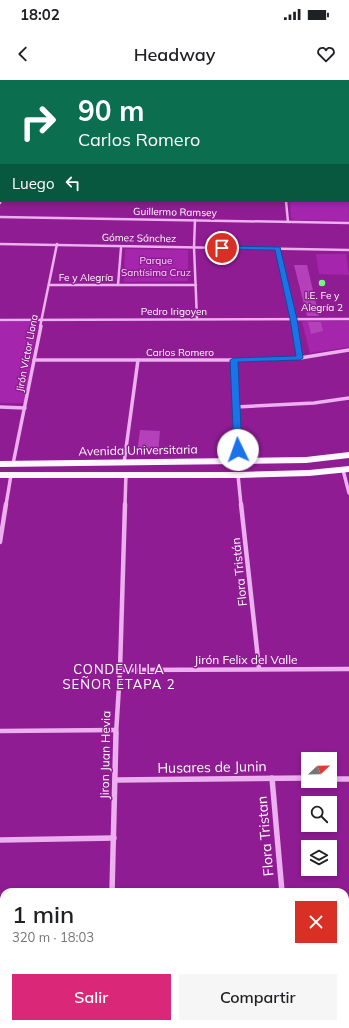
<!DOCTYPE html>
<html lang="es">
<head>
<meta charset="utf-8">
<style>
	:root { --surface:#fff; --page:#f6f6f6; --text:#202124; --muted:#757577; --accent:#db2777 }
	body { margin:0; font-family:Mulish,sans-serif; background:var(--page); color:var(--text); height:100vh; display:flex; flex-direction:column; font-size:15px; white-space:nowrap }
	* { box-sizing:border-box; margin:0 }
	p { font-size:13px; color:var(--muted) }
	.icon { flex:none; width:22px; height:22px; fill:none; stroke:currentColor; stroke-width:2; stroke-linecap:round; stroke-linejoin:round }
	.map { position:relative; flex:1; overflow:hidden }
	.panel { position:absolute; left:0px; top:808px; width:349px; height:140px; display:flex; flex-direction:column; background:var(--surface); border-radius:12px 12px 0 0; box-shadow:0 2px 6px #0003 }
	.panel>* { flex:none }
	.top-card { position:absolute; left:0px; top:0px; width:349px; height:122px; box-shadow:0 2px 6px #0003; background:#0b6e4f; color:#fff; overflow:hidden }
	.needle { width:26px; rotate:68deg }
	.fabs { position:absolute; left:301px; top:672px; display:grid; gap:8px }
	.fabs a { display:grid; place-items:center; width:36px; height:36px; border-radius:0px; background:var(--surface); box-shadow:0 2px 6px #0003; font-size:20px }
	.pin { position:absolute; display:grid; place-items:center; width:34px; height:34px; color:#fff; margin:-17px; border:2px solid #fff; border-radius:50%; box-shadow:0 1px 4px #0007 }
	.me { position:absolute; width:44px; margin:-22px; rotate:357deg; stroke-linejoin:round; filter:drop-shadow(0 0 3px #0008) }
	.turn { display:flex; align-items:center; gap:14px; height:84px; padding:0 12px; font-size:18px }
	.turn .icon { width:52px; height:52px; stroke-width:2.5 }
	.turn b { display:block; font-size:28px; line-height:34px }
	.then { display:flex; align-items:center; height:38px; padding:0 12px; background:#0003; gap:8px; font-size:15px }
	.round { display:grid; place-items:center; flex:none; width:42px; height:42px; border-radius:0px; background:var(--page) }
	.head { display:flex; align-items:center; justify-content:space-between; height:68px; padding:0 12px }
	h1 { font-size:24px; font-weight:600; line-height:30px }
	.button { display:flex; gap:8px; margin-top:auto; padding:8px 12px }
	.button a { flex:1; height:46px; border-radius:0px; background:var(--accent); color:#fff; font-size:16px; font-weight:600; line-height:46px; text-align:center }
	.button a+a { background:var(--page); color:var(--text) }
	.status { display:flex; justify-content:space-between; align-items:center; height:28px; padding:0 20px; background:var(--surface); direction:ltr }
	.status svg { height:11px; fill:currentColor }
	header { display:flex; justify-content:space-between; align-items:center; height:52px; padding:0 12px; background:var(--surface); font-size:18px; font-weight:600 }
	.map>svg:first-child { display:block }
	.green { fill:#a625ad }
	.building { fill:#b441ba }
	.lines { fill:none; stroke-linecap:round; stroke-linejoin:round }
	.minor-far4 { stroke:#ecafef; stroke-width:2 }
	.minor-far3 { stroke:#ecafef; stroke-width:2.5 }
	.minor-far2 { stroke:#ecafef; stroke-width:3.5 }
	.minor-far1 { stroke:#ecafef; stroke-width:4.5 }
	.minor { stroke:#ecafef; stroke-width:5.5 }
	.primary { fill:#fff7ff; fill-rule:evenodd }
	.route { fill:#1a73e8; stroke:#114b97 }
	.poi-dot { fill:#6dff7d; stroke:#901c94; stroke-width:1.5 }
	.labels { text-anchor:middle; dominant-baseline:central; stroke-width:3; stroke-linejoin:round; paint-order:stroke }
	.far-street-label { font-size:10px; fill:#fff; stroke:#901c94 }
	.far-park-label { font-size:10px; fill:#f9d5fb; stroke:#901c94 }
	.far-poi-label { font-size:10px; fill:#fff; stroke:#901c94 }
	.street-label { font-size:12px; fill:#fff; stroke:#901c94 }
	.neighbourhood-label { font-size:13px; letter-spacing:1px; fill:#fff; stroke:#901c94 }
	.near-street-label { font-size:14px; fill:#fff; stroke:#901c94 }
</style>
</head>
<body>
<div class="status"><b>18:02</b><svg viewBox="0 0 49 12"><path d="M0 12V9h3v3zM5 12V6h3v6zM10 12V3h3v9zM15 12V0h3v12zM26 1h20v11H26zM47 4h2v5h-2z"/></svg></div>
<header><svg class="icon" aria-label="back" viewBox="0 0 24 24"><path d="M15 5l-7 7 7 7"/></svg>Headway<svg class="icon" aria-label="heart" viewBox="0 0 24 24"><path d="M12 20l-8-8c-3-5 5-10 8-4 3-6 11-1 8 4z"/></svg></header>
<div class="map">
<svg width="349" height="948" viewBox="0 0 349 948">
	<rect width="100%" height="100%" fill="#901c94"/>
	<g class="green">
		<path d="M348,105L349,141L294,140L291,138L290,121H348Z"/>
		<path d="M125,169L188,170V201L124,202Z"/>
		<path d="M316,174H346L349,195L319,194Z"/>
		<path d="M305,241H349V267L310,273L302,242Z"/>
		<path d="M0,242H38L24,323H0Z"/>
	</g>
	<g class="building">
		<path d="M294,185H307L319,236H307Z"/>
		<path d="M308,242H321L323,251L311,254Z"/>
		<path d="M140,350L160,351L158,374L137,373Z"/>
	</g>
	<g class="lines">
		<path class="minor-far4" d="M348,89L349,92"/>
		<g class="minor-far3">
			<path d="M286,121L288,142"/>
			<path d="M0,123L1,119"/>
			<path d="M0,137L349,143"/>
			<path d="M195,140L194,167L197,239"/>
			<path d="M0,164L349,170"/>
			<path d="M278,168L295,247"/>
			<path d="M49,205H196"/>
			<path d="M118,205L121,168"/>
			<path d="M0,240L349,239"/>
			<path d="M40,247L57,164"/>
		</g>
		<g class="minor-far2">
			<path d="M295,246L300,278"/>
			<path d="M34,280H234L300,278L349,270"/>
			<path d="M234,280L238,381"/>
			<path d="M0,327L25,328"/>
			<path d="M236,327L314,323L349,318"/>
			<path d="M124,383L138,280"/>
			<path d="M13,384L41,246"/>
			<path d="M343,390L349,413"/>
			<path d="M238,395L241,425"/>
			<path d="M6,425L11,395"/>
			<path d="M125,425L126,394"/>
		</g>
		<g class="minor-far1">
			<path d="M241,424L259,588"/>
			<path d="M0,462L6,424"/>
			<path d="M120,590L349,589"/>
			<path d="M0,651L116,650"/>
			<path d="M116,654L120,590L125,424"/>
		</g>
		<g class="minor">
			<path d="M272,698L282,812"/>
			<path d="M330,699H349"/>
			<path d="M116,700L308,698"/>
			<path d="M0,760L114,758"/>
			<path d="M112,812L116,653"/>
			<path d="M294,944V948"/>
			<path d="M105,948L106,944"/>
		</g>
		<g class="primary">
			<path d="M349,372V378L306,383L0,387V381L306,377Z"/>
			<path d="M349,386V392L309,396L238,398H0V392H238L309,390Z"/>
		</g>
	</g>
	<path class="route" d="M220,166L280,167L297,239L303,278L300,280L238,282L242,370L238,372L234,370L230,280L234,278L296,276L290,239L275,170L222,169L219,168Z"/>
	<circle class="poi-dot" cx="322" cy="203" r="4"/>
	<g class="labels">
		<g class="far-street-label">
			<text transform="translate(175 132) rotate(1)">Guillermo Ramsey</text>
			<text transform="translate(139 158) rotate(1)">Gómez Sánchez</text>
			<text x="86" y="197">Fe y Alegría</text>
			<text x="174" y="231">Pedro Irigoyen</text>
			<text x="180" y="272">Carlos Romero</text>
			<text transform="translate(27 273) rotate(-79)">Jirón Víctor Llona</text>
		</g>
		<g class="far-park-label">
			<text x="156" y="180">Parque<tspan x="156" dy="12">Santísima Cruz</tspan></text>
		</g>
		<g class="far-poi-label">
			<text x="322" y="215">I.E. Fe y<tspan x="322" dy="12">Alegría 2</tspan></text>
		</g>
		<g class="street-label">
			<text transform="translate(138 370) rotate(-1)">Avenida Universitaria</text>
			<text transform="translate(239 492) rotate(-96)">Flora Tristán</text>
			<text x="246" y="579">Jirón Felix del Valle</text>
			<text transform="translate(105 675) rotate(-89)">Jiron Juan Hevia</text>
		</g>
		<g class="neighbourhood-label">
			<text x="119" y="589">CONDEVILLA<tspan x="119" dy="15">SEÑOR ETAPA 2</tspan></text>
		</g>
		<g class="near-street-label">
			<text transform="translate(212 687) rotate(-1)">Husares de Junin</text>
			<text transform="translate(265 756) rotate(-95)">Flora Tristan</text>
		</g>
	</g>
</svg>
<div class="fabs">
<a><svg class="needle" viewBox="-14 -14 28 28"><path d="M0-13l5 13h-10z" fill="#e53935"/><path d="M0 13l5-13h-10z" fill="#757577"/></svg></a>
<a><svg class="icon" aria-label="search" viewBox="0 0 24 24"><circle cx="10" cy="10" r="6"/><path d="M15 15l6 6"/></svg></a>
<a><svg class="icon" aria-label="layers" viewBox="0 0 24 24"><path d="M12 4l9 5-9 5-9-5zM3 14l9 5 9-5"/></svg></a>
</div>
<div class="pin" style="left:222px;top:168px;background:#d93025"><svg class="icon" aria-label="arrive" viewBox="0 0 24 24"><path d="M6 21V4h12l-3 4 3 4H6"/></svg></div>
<svg class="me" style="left:238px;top:370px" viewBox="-20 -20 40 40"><circle r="19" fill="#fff"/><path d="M0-13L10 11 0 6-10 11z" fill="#1a73e8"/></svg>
<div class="top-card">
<div class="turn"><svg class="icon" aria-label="right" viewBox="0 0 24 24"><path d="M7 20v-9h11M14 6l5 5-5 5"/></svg><div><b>90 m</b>Carlos Romero</div></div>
<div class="then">Luego<svg class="icon" aria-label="left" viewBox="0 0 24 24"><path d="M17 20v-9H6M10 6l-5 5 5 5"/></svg></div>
</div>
<section class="panel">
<div class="head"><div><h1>1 min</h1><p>320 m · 18:03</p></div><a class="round" style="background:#d93025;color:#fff"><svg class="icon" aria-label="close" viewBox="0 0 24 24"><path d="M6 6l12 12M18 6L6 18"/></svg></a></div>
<div class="button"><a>Salir</a><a>Compartir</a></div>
</section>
</div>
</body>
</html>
